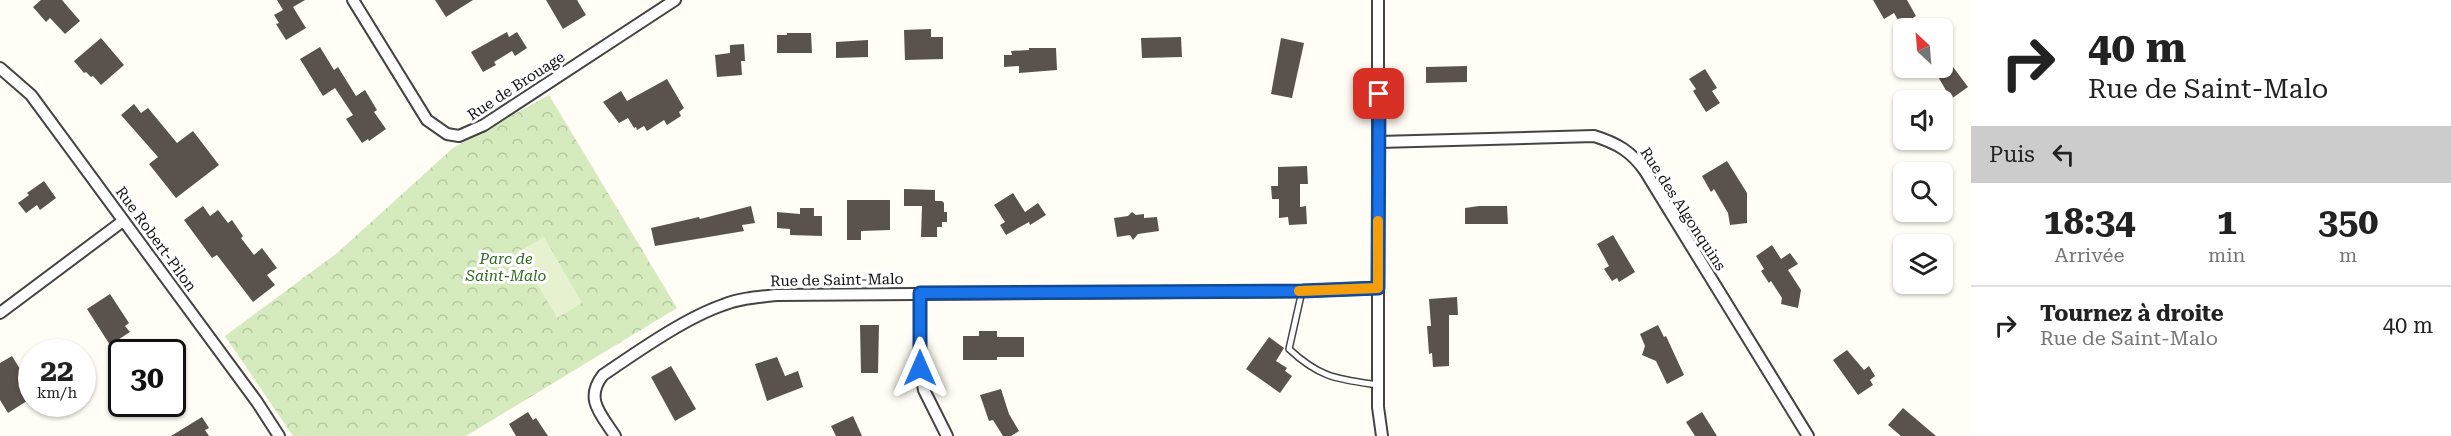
<!DOCTYPE html>
<html lang="fr">
<head>
<meta charset="utf-8">
<style>
	:root { --surface:#fff; --page:#f6f6f6; --text:#222; --muted:#767676; --line:#e0e0e0 }
	body { margin:0; font-family:"Roboto Serif",serif; background:var(--page); color:var(--text); height:100vh; display:flex; flex-direction:column; font-size:22px; white-space:nowrap }
	* { box-sizing:border-box; margin:0 }
	p { font-size:20px; color:var(--muted) }
	.icon { flex:none; width:33px; height:33px; fill:none; stroke:currentColor; stroke-width:2; stroke-linecap:round; stroke-linejoin:round }
	.map { position:relative; flex:1; overflow:hidden }
	.panel { display:flex; flex-direction:column; background:var(--surface); width:480px }
	.panel>* { flex:none }
	.hud { background:#fff; color:var(--text); overflow:hidden }
	.needle { width:39px; rotate:334deg }
	.controls { position:absolute; left:1893px; top:18px; display:grid; gap:12px }
	.controls a { display:grid; place-items:center; width:60px; height:60px; border-radius:9px; background:var(--surface); box-shadow:0 2px 4px #0004; font-size:30px }
	.speed { position:absolute; left:18px; top:339px; display:flex; gap:12px; font-size:30px; font-weight:700; text-align:center }
	.speed>* { display:grid; place-content:center; width:78px; height:78px; border-radius:50%; background:var(--surface); box-shadow:0 2px 4px #0004; line-height:1 }
	.speed small { font-size:15px; font-weight:400 }
	.speed .limit { border:3px solid #111; border-radius:9px; background:#fff; color:#111 }
	.pin { position:absolute; display:grid; place-items:center; width:51px; height:51px; color:#fff; margin:-26px; border-radius:12px; box-shadow:0 3px 9px #0006 }
	.me { position:absolute; width:66px; margin:-33px; rotate:0deg; stroke-linejoin:round; filter:drop-shadow(0 0 4px #0008) }
	.turn { display:flex; align-items:center; gap:21px; height:126px; padding:0 18px; font-size:27px }
	.turn .icon { width:78px; height:78px; stroke-width:2.5 }
	.turn b { display:block; font-size:42px; line-height:51px }
	.then { display:flex; align-items:center; height:57px; padding:0 18px; background:#0003; gap:12px; font-size:22px }
	.eta { display:flex; justify-content:space-evenly; align-items:center; height:102px; text-align:center }
	.eta b { font-size:36px; font-weight:700; line-height:42px }
	ul { padding:0; list-style:none }
	li { display:flex; align-items:center; gap:18px; height:78px; padding:0 18px; border-top:2px solid var(--line) }
	li div { flex:1 }
	li b { display:block; font-size:22px }
	li em { font-style:normal }
	main { display:flex; flex:1; min-height:0 }
	.map>svg:first-child { display:block }
	.park { fill:url(#park-crowns) }
	.pitch { fill:#e6f2cf }
	.building { fill:#5a524d }
	.lines { fill:none; stroke-linecap:round; stroke-linejoin:round }
	.service-casing { stroke:#444; stroke-width:8 }
	.minor-casing { stroke:#444; stroke-width:14 }
	.service { stroke:#fff; stroke-width:5 }
	.minor { stroke:#fff; stroke-width:10 }
	.route-casing { stroke:#114b97; stroke-width:15 }
	.route { stroke:#1a73e8; stroke-width:10 }
	.slow { stroke:#f59e0b; stroke-width:10 }
	.labels { text-anchor:middle; dominant-baseline:central; stroke-width:6; stroke-linejoin:round; paint-order:stroke }
	.street-label { font-size:15px; fill:#111; stroke:#fff }
	.park-label { font-size:15px; font-style:italic; fill:#2f6b1f; stroke:#fff }
</style>
</head>
<body>
<main>
<div class="map">
<svg width="1971" height="436" viewBox="0 0 1971 436">
	<defs>
		<pattern id="park-crowns" width="20" height="18" patternUnits="userSpaceOnUse" patternTransform="scale(1.5)"><rect width="20" height="18" fill="#d5ebbd"/><path d="M2 6a3 3 0 1 1 6 0M12 15a3 3 0 1 1 6 0" fill="none" stroke="#b6c8a1"/></pattern>
	</defs>
	<rect width="100%" height="100%" fill="#fffdf5"/>
	<path class="park" d="M549,95L677,308L466,436H293L225,336L337,253L453,148Z"/>
	<path class="pitch" d="M544,237L582,303L557,318L518,252Z"/>
	<g class="building">
		<path d="M41,0H62L80,21L65,34L50,18L46,22L33,7Z"/>
		<path d="M277,0H305L293,7L306,28L286,40L276,24L279,23L274,15L283,10Z"/>
		<path d="M435,0H473L446,17Z"/>
		<path d="M546,0H577L586,15L563,29Z"/>
		<path d="M1873,0H1907L1916,16L1901,25L1894,13L1884,19Z"/>
		<path d="M931,29V37H943V59L905,60L904,30Z"/>
		<path d="M507,32L509,37L517,32L527,48L515,56L512,51L494,62L496,65L483,72L471,52Z"/>
		<path d="M787,33H811L812,53H777V35H787Z"/>
		<path d="M1181,37L1182,57L1142,58L1141,38Z"/>
		<path d="M101,38L124,65L101,85L93,76L91,77L86,72L84,73L74,61Z"/>
		<path d="M1281,38L1304,43L1292,98L1271,94Z"/>
		<path d="M868,40V57L836,58V42Z"/>
		<path d="M744,44L745,61H741L742,75L717,77L715,55L730,53V45Z"/>
		<path d="M320,47L334,70L338,67L356,96L365,90L377,110L374,112L386,129L369,141L368,139L362,143L346,119L353,115L335,88L323,96L300,59Z"/>
		<path d="M1029,48H1056L1057,70L1019,73V66L1004,67V55H1012L1011,51L1029,50Z"/>
		<path d="M1942,52L1968,87L1951,99L1933,68H1942Z"/>
		<path d="M1467,66V82L1426,83V67Z"/>
		<path d="M1705,69L1717,88L1712,91L1720,103L1706,112L1693,91L1696,89L1689,79Z"/>
		<path d="M667,79L684,108L679,112L681,116L667,125L664,120L647,131L644,126L637,130L636,127L634,128L628,118L619,123L603,102L621,91L627,101Z"/>
		<path d="M134,104L141,113L148,108L177,143L193,131L219,165L176,198L149,164L158,157L121,115Z"/>
		<path d="M1727,161L1747,193V223L1730,225L1728,213L1714,189L1711,192L1702,176Z"/>
		<path d="M1307,166L1308,184H1300V207L1306,206L1307,224L1289,225L1288,217L1279,218V199H1272L1271,186H1278V167Z"/>
		<path d="M44,181L56,198L40,210L37,205L26,213L18,203L29,195L27,193Z"/>
		<path d="M904,189L935,190V201H942L944,203V212H947V222H942V227H937V237H921L922,206H904Z"/>
		<path d="M1013,193L1025,212L1038,203L1046,215L1030,225L1029,222L1006,235L1000,225L1005,222L994,205Z"/>
		<path d="M847,200H890V230L861,231V240H847Z"/>
		<path d="M203,206L210,216L218,210L228,223L232,220L243,236L241,238L254,255L262,248L277,268L267,275L275,285L253,302L217,255L212,258L184,220Z"/>
		<path d="M751,206L755,223L742,225L744,231L655,246L651,228L699,217L700,219Z"/>
		<path d="M1479,206H1507L1508,224H1465V208Z"/>
		<path d="M800,208H814V216H822V236L790,235V229L777,228V212L800,214Z"/>
		<path d="M1132,212L1136,215L1144,214V218L1157,217L1159,231L1138,234L1133,240L1130,235L1117,237L1114,218L1128,216Z"/>
		<path d="M1613,235L1635,272L1619,282L1617,278L1612,281L1604,269L1609,266L1597,244Z"/>
		<path d="M1772,245L1781,259L1790,253L1798,264L1788,270L1801,290L1798,308L1781,304L1782,298L1771,281L1769,283L1761,271L1764,269L1756,256Z"/>
		<path d="M110,294L129,323L125,326L130,332L110,345L87,309Z"/>
		<path d="M1457,297L1458,315H1449V366L1433,367L1432,353L1429,354L1427,326H1431L1429,299Z"/>
		<path d="M860,325H879L878,373H861Z"/>
		<path d="M1658,325L1664,337L1666,336L1684,375L1667,384L1656,361L1642,355L1645,346L1640,334Z"/>
		<path d="M979,331H997V337H1024V357H997V360H963V336H979Z"/>
		<path d="M1269,337L1284,348L1276,361L1287,368L1285,371L1292,376L1280,393L1246,369Z"/>
		<path d="M1847,350L1864,370L1869,366L1875,376L1870,380L1873,385L1858,395L1833,360Z"/>
		<path d="M12,356L31,387L25,392L30,399L8,413L0,400V363Z"/>
		<path d="M777,357L785,376L798,371L803,387L767,401L755,364Z"/>
		<path d="M671,366L696,409L675,421L651,377Z"/>
		<path d="M1001,389L1009,414L1019,431L1011,436H1003L993,420L989,421L980,395Z"/>
		<path d="M1903,408L1936,436H1901L1888,425Z"/>
		<path d="M528,412L533,420L536,418L548,436H516L509,424Z"/>
		<path d="M1702,412L1717,436H1695L1686,422Z"/>
		<path d="M853,416L862,436H836L831,426Z"/>
		<path d="M202,417L209,428L205,430L209,436H171Z"/>
	</g>
	<g class="lines">
		<g class="service-casing">
			<path id="service" d="M1302,291L1289,349C1320,378 1337,379 1378,385"/>
		</g>
		<g class="minor-casing">
			<g id="minor">
				<path d="M353,0L427,120L447,134L459,136L484,125L675,0"/>
				<path d="M1378,0V407L1382,436"/>
				<path d="M0,68L31,95L257,402L279,436"/>
				<path d="M1379,142L1594,136C1617,143 1632,152 1645,171L1808,436"/>
				<path d="M920,293V368L924,390L947,436"/>
				<path d="M0,313L123,221"/>
				<path d="M615,436C601,414 584,399 603,375C637,352 685,318 723,305C740,298 759,297 777,295L1302,291L1378,288"/>
			</g>
		</g>
		<use href="#service" class="service"/>
		<use href="#minor" class="minor"/>
	</g>
	<g class="lines">
		<g class="route-casing">
			<path id="route" d="M920,368V293L1302,291L1378,288L1379,94"/>
		</g>
		<use href="#route" class="route"/>
		<path class="slow" d="M1299,291L1378,288V221"/>
	</g>
	<g class="labels">
		<g class="street-label">
			<text transform="translate(516 86) rotate(-33)">Rue de Brouage</text>
			<text transform="translate(1683 209) rotate(57)">Rue des Algonquins</text>
			<text transform="translate(156 239) rotate(54)">Rue Robert-Pilon</text>
			<text transform="translate(837 280) rotate(-1)">Rue de Saint-Malo</text>
		</g>
		<g class="park-label">
			<text x="506" y="259">Parc de<tspan x="506" dy="17">Saint-Malo</tspan></text>
		</g>
	</g>
</svg>
<div class="controls">
<a><svg class="needle" viewBox="-14 -14 28 28"><path d="M0-13l5 13h-10z" fill="#e53935"/><path d="M0 13l5-13h-10z" fill="#767676"/></svg></a>
<a><svg class="icon" aria-label="sound" viewBox="0 0 24 24"><path d="M4 9h4l5-4v14l-5-4H4zM17 9q2 3 0 6"/></svg></a>
<a><svg class="icon" aria-label="search" viewBox="0 0 24 24"><circle cx="10" cy="10" r="6"/><path d="M15 15l6 6"/></svg></a>
<a><svg class="icon" aria-label="layers" viewBox="0 0 24 24"><path d="M12 4l9 5-9 5-9-5zM3 14l9 5 9-5"/></svg></a>
</div>
<div class="speed"><div>22<small>km/h</small></div><div class="limit">30</div></div>
<div class="pin" style="left:1379px;top:94px;background:#d93025"><svg class="icon" aria-label="arrive" viewBox="0 0 24 24"><path d="M6 21V4h12l-3 4 3 4H6"/></svg></div>
<svg class="me" style="left:920px;top:368px" viewBox="-20 -20 40 40"><path d="M0-17L14 15 0 8-14 15z" fill="#1a73e8" stroke="#fff" stroke-width="4"/></svg>
</div>
<section class="panel">
<div class="hud">
<div class="turn"><svg class="icon" aria-label="right" viewBox="0 0 24 24"><path d="M7 20v-9h11M14 6l5 5-5 5"/></svg><div><b>40 m</b>Rue de Saint-Malo</div></div>
<div class="then">Puis<svg class="icon" aria-label="left" viewBox="0 0 24 24"><path d="M17 20v-9H6M10 6l-5 5 5 5"/></svg></div>
</div>
<div class="eta">
<div><b>18:34</b><p>Arrivée</p></div>
<div><b>1</b><p>min</p></div>
<div><b>350</b><p>m</p></div>
</div>
<ul>
<li><svg class="icon" aria-label="right" viewBox="0 0 24 24"><path d="M7 20v-9h11M14 6l5 5-5 5"/></svg><div><b>Tournez à droite</b><p>Rue de Saint-Malo</p></div><em>40 m</em></li>
</ul>
</section>
</main>
</body>
</html>
